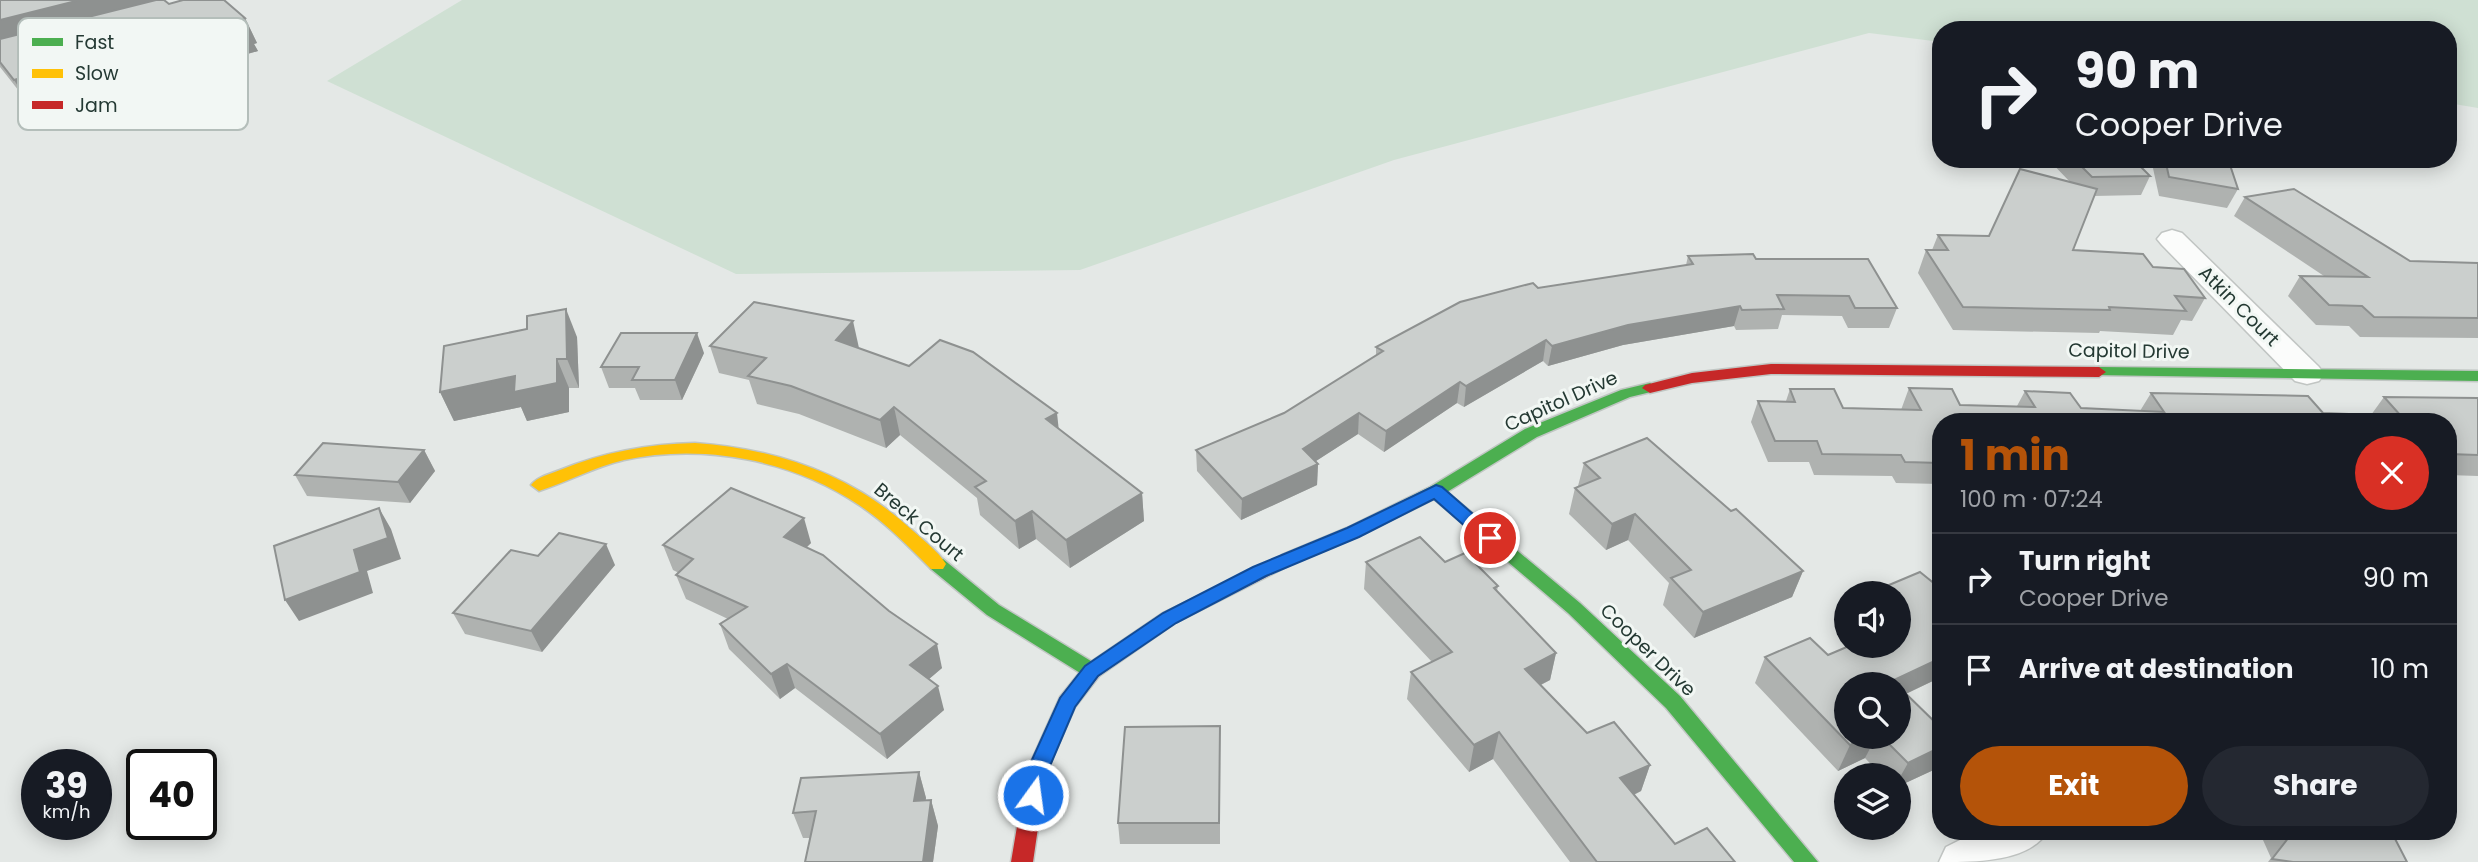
<!DOCTYPE html>
<html lang="en">
<head>
<meta charset="utf-8">
<style>
	:root { --surface:#171b24; --page:#242831; --text:#f1f3f6; --muted:#9ea1a6; --line:#363941; --accent:#b45309 }
	body { margin:0; font-family:Poppins,sans-serif; background:var(--page); color:var(--text); height:100vh; display:flex; flex-direction:column; font-size:26px; white-space:nowrap }
	* { box-sizing:border-box; margin:0 }
	p { font-size:23px; color:var(--muted) }
	.icon { flex:none; width:38px; height:38px; fill:none; stroke:currentColor; stroke-width:2; stroke-linecap:round; stroke-linejoin:round }
	.map { position:relative; flex:1; overflow:hidden }
	.drawer { position:absolute; left:1932px; top:413px; width:525px; height:427px; display:flex; flex-direction:column; background:var(--surface); border-radius:28px; box-shadow:0 4px 18px #0003 }
	.drawer>* { flex:none }
	.top-card { position:absolute; left:1932px; top:21px; width:525px; height:147px; border-radius:28px; box-shadow:0 4px 18px #0003; background:#171b24; color:var(--text); overflow:hidden }
	.controls { position:absolute; left:1834px; top:581px; display:grid; gap:14px }
	.controls a { display:grid; place-items:center; width:77px; height:77px; border-radius:50%; background:var(--surface); box-shadow:0 4px 18px #0003; font-size:35px }
	.speed { position:absolute; left:21px; top:749px; display:flex; gap:14px; font-size:35px; font-weight:700; text-align:center }
	.speed>* { display:grid; place-content:center; width:91px; height:91px; border-radius:50%; background:var(--surface); box-shadow:0 4px 18px #0003; line-height:1 }
	.speed small { font-size:18px; font-weight:400 }
	.speed .limit { border:4px solid #111; border-radius:10px; background:#fff; color:#111 }
	.pin { position:absolute; display:grid; place-items:center; width:60px; height:60px; color:#fff; margin:-30px; border:4px solid #fff; border-radius:50%; box-shadow:0 2px 7px #0007 }
	.me { position:absolute; width:77px; margin:-38px; rotate:14deg; stroke-linejoin:round; filter:drop-shadow(0 0 5px #0008) }
	.turn { display:flex; align-items:center; gap:24px; height:147px; padding:0 28px; font-size:32px }
	.turn .icon { width:91px; height:91px; stroke-width:2.5 }
	.turn b { display:block; font-size:49px; line-height:60px }
	.round { display:grid; place-items:center; flex:none; width:74px; height:74px; border-radius:37px; background:var(--page) }
	.headline { display:flex; align-items:center; justify-content:space-between; height:119px; padding:0 28px }
	h1 { font-size:42px; font-weight:700; line-height:52px; color:var(--accent) }
	.action { display:flex; gap:14px; margin-top:auto; padding:14px 28px }
	.action a { flex:1; height:80px; border-radius:42px; background:var(--accent); color:#fff; font-size:28px; font-weight:700; line-height:80px; text-align:center }
	.action a+a { background:var(--page); color:var(--text) }
	ul { padding:0; list-style:none }
	li { display:flex; align-items:center; gap:21px; height:91px; padding:0 28px; border-top:2px solid var(--line) }
	li div { flex:1 }
	li b { display:block; font-size:26px }
	li em { font-style:normal }
	.map>svg:first-child { display:block }
	.green { fill:#cfe0d3 }
	.lines { fill:none; stroke-linecap:round; stroke-linejoin:round }
	.street-casing { stroke:#c1c5c3; stroke-width:3 }
	.fast-casing { stroke:#c0c6c3; stroke-width:3 }
	.slow-casing { stroke:#c0c6c3; stroke-width:3 }
	.jam-casing { stroke:#c0c6c3; stroke-width:3 }
	.street { fill:#fbfcfb; fill-rule:evenodd }
	.fast { fill:#4caf50; fill-rule:evenodd }
	.slow { fill:#ffc107; fill-rule:evenodd }
	.jam { fill:#c62828; fill-rule:evenodd }
	.wall { fill:#afb2b0; fill-rule:evenodd }
	.shaded-wall { fill:#8e9190 }
	.building { fill:#cbcfcd; stroke:#8e9190; stroke-width:2 }
	.route { fill:#1a73e8; stroke:#114b97; stroke-width:2 }
	.labels { text-anchor:middle; dominant-baseline:central; stroke-width:6; stroke-linejoin:round; paint-order:stroke }
	.street-label { font-size:19px; fill:#243933; stroke:#f2f7f4 }
	.key { fill:#f2f7f4; stroke:#b4beba; stroke-width:2 }
	.key-label { font-size:19px; fill:#243933 }
</style>
</head>
<body>
<div class="map">
<svg width="2478" height="862" viewBox="0 0 2478 862">
	<rect width="100%" height="100%" fill="#e4e8e6"/>
	<path class="green" d="M462,0H2478V108L2448,103V30H1941V42L1869,33L1394,160L1080,270L736,274L327,81Z"/>
	<g class="lines">
		<g class="street-casing">
			<g id="street">
				<path d="M2172,230L2182,233L2319,367L2324,374L2319,381L2307,384L2295,381L2162,245L2157,239L2162,233Z"/>
				<path d="M1978,831H2048C2029,862 1977,862 1939,862L1946,847Z"/>
			</g>
		</g>
		<g class="fast-casing">
			<g id="fast">
				<path d="M2099,367L2478,371V381L2094,375L2092,372L2094,369Z"/>
				<path d="M1650,383L1658,388L1655,391L1630,397L1537,437L1447,492L1580,603L1680,696L1818,862H1794L1666,708L1568,613L1434,499L1359,536L1294,563H1282L1279,559L1282,555L1347,528L1430,487L1525,429L1621,390Z"/>
				<path d="M937,558L943,559L999,605L1099,666L1101,671L1099,676L1092,678L1085,676L987,615L931,569L928,564L931,559Z"/>
			</g>
		</g>
		<g class="slow-casing">
			<path id="slow" d="M695,443C777,449 851,474 912,530C923,540 938,551 946,564L943,569H931C908,546 886,523 859,505C793,460 703,443 624,460C594,467 568,482 539,491L531,485C537,477 550,474 560,470C604,452 648,444 695,443Z"/>
		</g>
		<g class="jam-casing">
			<g id="jam">
				<path d="M1771,364L2099,367L2106,372L2099,377L1771,374L1692,383L1650,393L1642,388L1645,385L1692,373Z"/>
				<path d="M1288,553L1294,555L1297,559L1294,563L1175,623L1099,676L1075,707L1046,773L1033,862H1011L1026,773L1060,697L1085,666L1163,613Z"/>
			</g>
		</g>
		<use href="#street" class="street"/>
		<use href="#fast" class="fast"/>
		<use href="#slow" class="slow"/>
		<use href="#jam" class="jam"/>
	</g>
	<g class="wall">
		<path d="M0,0H152L245,18L257,43L254,44L258,51L43,112L37,103L30,105L0,67Z"/>
		<path d="M2048,159H2133L2150,176L2141,195L2094,196L2073,250L2153,267L2205,298L2192,321L2181,320L2173,335L2100,331L2099,333L1953,330L1918,273L1926,250H1932L1938,235L1989,236L2070,182Z"/>
		<path d="M2151,159H2228L2238,189L2227,208L2159,196Z"/>
		<path d="M2245,197L2410,261L2478,263V338L2360,337L2349,326L2316,325L2288,296L2300,276H2324L2234,216Z"/>
		<path d="M1688,256L1756,259L1897,308L1889,328H1848L1842,316L1782,315L1778,329L1736,330L1734,326L1623,345L1548,366L1543,361L1464,407L1457,403L1384,452L1358,434L1316,461L1318,464L1317,485L1241,520L1197,471L1196,450L1284,413L1376,356V347L1538,288L1686,265Z"/>
		<path d="M577,337L579,388H569V412L527,421L521,407L454,421L440,392Z"/>
		<path d="M710,346L859,348L1058,428L1142,493L1144,521L1070,568L1036,539L1019,549L980,515L977,498L900,435L886,448L799,414L757,404L749,380L719,373Z"/>
		<path d="M704,353L682,400H640L635,388H609L601,367Z"/>
		<path d="M1909,388L1960,405L2017,406L2025,391L2081,408L2140,411L2151,393L2323,413L2371,415L2384,397L2478,398V476L2448,475V422H1941V484L1896,483L1892,476L1814,475L1809,462H1768L1751,422L1758,401H1786L1790,389L1843,408L1901,410Z"/>
		<path d="M424,450L435,471L410,503L307,496L295,475Z"/>
		<path d="M1584,463L1731,511L1803,571L1792,597L1694,638L1663,605L1669,583L1628,540L1606,550L1569,514L1575,488L1578,486Z"/>
		<path d="M811,543L806,548L942,668L929,679L944,710L887,759L795,688L780,699L729,649L720,624L728,619L686,599L676,575L679,573L673,570L663,545Z"/>
		<path d="M538,556L615,565L542,652L465,634L453,613Z"/>
		<path d="M1366,562H1445L1498,586L1497,591L1556,653L1550,680L1541,685L1587,733L1650,765L1641,791L1634,795L1675,844L1735,862H1570L1493,759L1469,772L1407,699L1411,672L1432,662L1364,589Z"/>
		<path d="M1941,589V680L1939,678L1906,694L1940,767L1899,786V775H1881L1865,758L1838,771L1755,683L1765,657L1828,655L1899,646ZM1899,684V737H1846Z"/>
		<path d="M1846,617V631L1842,627Z"/>
		<path d="M1220,726V844H1120L1118,823Z"/>
		<path d="M919,772L926,798L925,800H931L938,826L933,862H805L810,838H803L793,813Z"/>
		<path d="M2259,831H2391L2407,862H2268L2271,858Z"/>
	</g>
	<g class="shaded-wall">
		<path d="M80,0H152L156,8L0,48V20Z"/>
		<path d="M245,18L257,43L254,44L258,51L43,112L27,86Z"/>
		<path d="M21,78L37,103L30,105L14,80Z"/>
		<path d="M1740,306L1734,326L1623,345L1548,366L1552,346L1628,325Z"/>
		<path d="M566,309L577,337L579,388L567,359Z"/>
		<path d="M853,321L859,348L836,340Z"/>
		<path d="M697,333L704,353L682,400L675,380Z"/>
		<path d="M1546,340L1543,361L1464,407L1466,386Z"/>
		<path d="M557,359L569,388V412L527,421L521,407L454,421L440,392Z"/>
		<path d="M1460,382L1457,403L1384,452L1386,431Z"/>
		<path d="M894,407L900,435L886,448L880,420Z"/>
		<path d="M1057,413L1060,441L1046,419Z"/>
		<path d="M1359,413L1358,434L1302,470L1303,449Z"/>
		<path d="M424,450L435,471L410,503L398,482Z"/>
		<path d="M1318,464L1317,485L1241,520L1242,499Z"/>
		<path d="M1142,493L1144,521L1070,568L1066,540Z"/>
		<path d="M379,508L391,529L401,559L367,571L373,593L299,621L285,600L354,550Z"/>
		<path d="M1032,511L1036,539L1019,549L1015,521Z"/>
		<path d="M1635,514L1628,540L1606,550L1612,524Z"/>
		<path d="M804,518L811,543L791,562L784,537Z"/>
		<path d="M606,544L615,565L542,652L531,631Z"/>
		<path d="M1803,571L1792,597L1694,638L1703,612Z"/>
		<path d="M937,644L942,668L916,690L910,665Z"/>
		<path d="M1556,653L1550,680L1520,695L1525,669Z"/>
		<path d="M1941,658V675L1939,678L1899,697V684H1890L1892,681Z"/>
		<path d="M787,664L795,688L780,699L771,674Z"/>
		<path d="M938,686L944,710L887,759L880,734Z"/>
		<path d="M1499,732L1493,759L1469,772L1474,745Z"/>
		<path d="M1868,737H1876L1865,758L1838,771L1850,745Z"/>
		<path d="M1941,747V765L1940,767L1899,786V779L1908,763Z"/>
		<path d="M1650,765L1641,791L1612,805L1620,778Z"/>
		<path d="M919,772L926,798L921,827L914,801Z"/>
		<path d="M931,800L938,826L933,862H923Z"/>
	</g>
	<g class="building">
		<path d="M0,0H80L0,20Z"/>
		<path d="M156,0H164L169,4L183,0H224L245,18L239,20L245,26L27,86L21,78L14,80L0,62V39Z"/>
		<path d="M2074,159H2133L2150,176L2092,177Z"/>
		<path d="M2165,159H2228L2238,189L2169,177Z"/>
		<path d="M2020,169L2097,189L2073,250L2143,254L2153,267L2184,269L2205,298L2175,296L2186,311L2109,307L2110,310L1963,307L1926,250H1948L1938,235L1989,236Z"/>
		<path d="M2294,189L2410,261L2478,263V318L2374,317L2362,306L2329,305L2300,276L2368,277L2245,197Z"/>
		<path d="M1753,254L1756,259H1868L1897,308H1855L1849,296L1777,295L1784,309L1742,310L1740,306L1628,325L1552,346L1546,340L1466,386L1460,382L1386,431L1359,413L1303,449L1318,464L1242,499L1196,450L1284,413L1383,351L1376,347L1460,302L1533,283L1538,288L1693,264L1688,256Z"/>
		<path d="M754,302L853,321L836,340L909,366L940,340L973,352L1057,413L1046,419L1142,493L1066,540L1032,511L1015,521L975,487L986,481L894,407L880,420L791,386L748,376L766,358L710,346Z"/>
		<path d="M566,309L567,359H557V383L514,392L515,376L440,392L444,346L527,329V316Z"/>
		<path d="M621,333H697L675,380H632L639,367H601Z"/>
		<path d="M1909,388L1952,389L1960,405L2035,407L2025,391L2070,393L2081,408L2164,412L2151,393L2308,396L2323,413L2401,416L2384,397L2478,398V455L2448,454V422H1941V463L1905,462L1901,455L1822,454L1817,441H1775L1758,401L1795,402L1790,389H1834L1843,408L1921,410Z"/>
		<path d="M1647,438L1731,511L1736,509L1803,571L1703,612L1671,578L1691,570L1635,514L1612,524L1575,488L1600,478L1584,463Z"/>
		<path d="M323,443L424,450L398,482L295,475Z"/>
		<path d="M731,488L804,518L784,537L823,555L889,611L937,644L910,665L938,686L880,734L787,664L771,674L720,624L747,607L676,575L693,559L663,545Z"/>
		<path d="M379,508L388,538L354,550L360,572L285,600L274,546Z"/>
		<path d="M559,533L606,544L531,631L453,613L511,550L538,556Z"/>
		<path d="M1420,537L1445,562L1465,553L1498,586L1494,588L1556,653L1525,669L1587,733L1614,722L1650,765L1620,778L1675,844L1707,828L1735,862H1597L1499,732L1474,745L1411,672L1452,652L1366,562Z"/>
		<path d="M1920,572L1941,589V658L1892,681L1896,684H1846V737H1868L1850,745L1765,657L1810,638L1828,655L1849,646H1899V593H1870Z"/>
		<path d="M1899,687L1941,728V747L1908,763L1882,737H1899Z"/>
		<path d="M1220,726L1219,823H1118L1125,727Z"/>
		<path d="M919,772L914,801L931,800L923,862H805L816,811L793,813L801,778Z"/>
		<path d="M2287,831H2391L2407,862H2293L2272,859L2289,837Z"/>
	</g>
	<path class="route" d="M1436,485L1442,487L1496,534L1499,538L1496,543H1484L1434,499L1359,537L1266,576L1176,623L1098,676L1075,707L1047,773L1040,802L1033,804L1025,802L1022,795L1026,773L1060,698L1085,666L1163,613L1253,567L1347,528Z"/>
	<g class="labels">
		<g class="street-label">
			<text transform="translate(2239 306) rotate(45)">Atkin Court</text>
			<text transform="translate(2129 351) rotate(1)">Capitol Drive</text>
			<text transform="translate(1561 401) rotate(-24)">Capitol Drive</text>
			<text transform="translate(919 522) rotate(40)">Breck Court</text>
			<text transform="translate(1648 650) rotate(44)">Cooper Drive</text>
		</g>
	</g>
	<rect x="18" y="18" width="230" height="112" rx="10" class="key"/>
	<rect x="32" y="38" width="31" height="8" fill="#4caf50"/>
	<rect x="32" y="69" width="31" height="9" fill="#ffc107"/>
	<rect x="32" y="101" width="31" height="8" fill="#c62828"/>
	<g class="key-label">
		<text x="75" y="49">Fast</text>
		<text x="75" y="80">Slow</text>
		<text x="75" y="112">Jam</text>
	</g>
</svg>
<div class="controls">
<a><svg class="icon" aria-label="sound" viewBox="0 0 24 24"><path d="M4 9h4l5-4v14l-5-4H4zM17 9q2 3 0 6"/></svg></a>
<a><svg class="icon" aria-label="search" viewBox="0 0 24 24"><circle cx="10" cy="10" r="6"/><path d="M15 15l6 6"/></svg></a>
<a><svg class="icon" aria-label="layers" viewBox="0 0 24 24"><path d="M12 4l9 5-9 5-9-5zM3 14l9 5 9-5"/></svg></a>
</div>
<div class="speed"><div>39<small>km/h</small></div><div class="limit">40</div></div>
<div class="pin" style="left:1490px;top:538px;background:#d93025"><svg class="icon" aria-label="arrive" viewBox="0 0 24 24"><path d="M6 21V4h12l-3 4 3 4H6"/></svg></div>
<svg class="me" style="left:1033px;top:795px" viewBox="-20 -20 40 40"><circle r="17" fill="#1a73e8" stroke="#fff" stroke-width="3"/><path d="M0-11L8 9 0 5-8 9z" fill="#fff"/></svg>
<div class="top-card">
<div class="turn"><svg class="icon" aria-label="right" viewBox="0 0 24 24"><path d="M7 20v-9h11M14 6l5 5-5 5"/></svg><div><b>90 m</b>Cooper Drive</div></div>
</div>
<section class="drawer">
<div class="headline"><div><h1>1 min</h1><p>100 m · 07:24</p></div><a class="round" style="background:#d93025;color:#fff"><svg class="icon" aria-label="close" viewBox="0 0 24 24"><path d="M6 6l12 12M18 6L6 18"/></svg></a></div>
<ul>
<li><svg class="icon" aria-label="right" viewBox="0 0 24 24"><path d="M7 20v-9h11M14 6l5 5-5 5"/></svg><div><b>Turn right</b><p>Cooper Drive</p></div><em>90 m</em></li>
<li><svg class="icon" aria-label="arrive" viewBox="0 0 24 24"><path d="M6 21V4h12l-3 4 3 4H6"/></svg><div><b>Arrive at destination</b></div><em>10 m</em></li>
</ul>
<div class="action"><a>Exit</a><a>Share</a></div>
</section>
</div>
</body>
</html>
